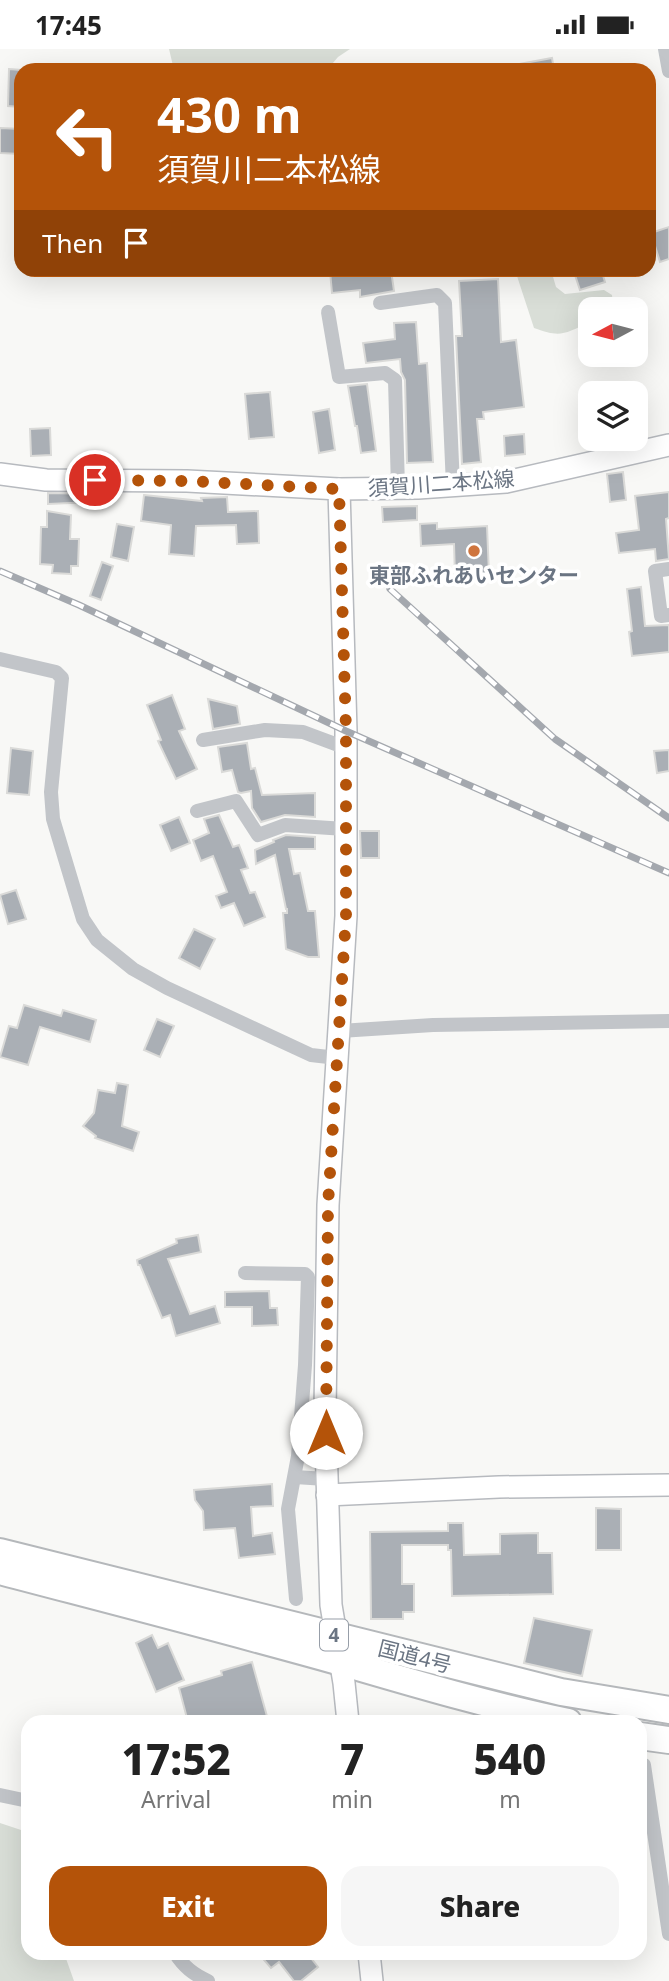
<!DOCTYPE html>
<html lang="en">
<head>
<meta charset="utf-8">
<style>
	:root { --surface:#fff; --page:#f6f6f6; --text:#222; --muted:#767676; --accent:#b45309 }
	body { margin:0; font-family:"Noto Sans","Noto Sans JP",sans-serif; background:var(--page); color:var(--text); height:100vh; display:flex; flex-direction:column; font-size:26px; white-space:nowrap }
	* { box-sizing:border-box; margin:0 }
	p { font-size:23px; color:var(--muted) }
	.icon { flex:none; width:38px; height:38px; fill:none; stroke:currentColor; stroke-width:2; stroke-linecap:round; stroke-linejoin:round }
	.map { position:relative; flex:1; overflow:hidden }
	.details { position:absolute; left:21px; top:1666px; width:626px; height:245px; display:flex; flex-direction:column; background:var(--surface); border-radius:21px; box-shadow:0 7px 28px #0002 }
	.details>* { flex:none }
	.hud { position:absolute; left:14px; top:14px; width:642px; height:214px; border-radius:21px; box-shadow:0 7px 28px #0002; background:#b45309; color:#fff; overflow:hidden }
	.needle { width:46px; rotate:263deg }
	.controls { position:absolute; left:578px; top:248px; display:grid; gap:14px }
	.controls a { display:grid; place-items:center; width:70px; height:70px; border-radius:14px; background:var(--surface); box-shadow:0 7px 28px #0002; font-size:35px }
	.pin { position:absolute; display:grid; place-items:center; width:60px; height:60px; color:#fff; margin:-30px; border:4px solid #fff; border-radius:50%; box-shadow:0 2px 7px #0007 }
	.me { position:absolute; width:77px; margin:-38px; rotate:0deg; stroke-linejoin:round; filter:drop-shadow(0 0 5px #0008) }
	.turn { display:flex; align-items:center; gap:24px; height:147px; padding:0 28px; font-size:32px }
	.turn .icon { width:91px; height:91px; stroke-width:2.5 }
	.turn b { display:block; font-size:49px; line-height:60px }
	.then { display:flex; align-items:center; height:66px; padding:0 28px; background:#0003; gap:14px; font-size:26px }
	.eta { display:flex; justify-content:space-evenly; align-items:center; height:119px; text-align:center }
	.eta b { font-size:42px; font-weight:800; line-height:49px }
	.primary-button { display:flex; gap:14px; margin-top:auto; padding:14px 28px }
	.primary-button a { flex:1; height:80px; border-radius:21px; background:var(--accent); color:#fff; font-size:28px; font-weight:800; line-height:80px; text-align:center }
	.primary-button a+a { background:var(--page); color:var(--text) }
	.status { display:flex; justify-content:space-between; align-items:center; height:49px; padding:0 35px; background:var(--surface); direction:ltr }
	.status svg { height:19px; fill:currentColor }
	.map>svg:first-child { display:block }
	.green { fill:#d9ded7 }
	.building { fill:#aaafb5; stroke:#dadad8; stroke-width:2 }
	.lines { fill:none; stroke-linecap:round; stroke-linejoin:round }
	.secondary-casing { stroke:#b7babf; stroke-width:24 }
	.highway-casing { stroke:#b5b8bb; stroke-width:30 }
	.street { stroke:#c2c5c9; stroke-width:14 }
	.secondary { stroke:#fff; stroke-width:21 }
	.highway { stroke:#fff; stroke-width:26 }
	.rail-casing { stroke:#a4a8ae; stroke-width:7 }
	.rail { stroke:#fff; stroke-width:4.5; stroke-dasharray:13; stroke-linecap:butt }
	.route { stroke:#b45309; stroke-width:12; stroke-dasharray:0 21.6 }
	.poi-dot { fill:#cf753e; stroke:#fff; stroke-width:2.5 }
	.labels { text-anchor:middle; dominant-baseline:central; stroke-width:7; stroke-linejoin:round; paint-order:stroke }
	.shield { fill:#fff; stroke:#979ea8; stroke-width:2 }
	.shield-label { font-size:19px; font-weight:bold; fill:#6b7583 }
	.street-label { font-size:21px; fill:#6b7583; stroke:#fff }
	.poi-label { font-size:21px; font-weight:bold; fill:#6b7583; stroke:#fff }
</style>
</head>
<body>
<div class="status"><b>17:45</b><svg viewBox="0 0 49 12"><path d="M0 12V9h3v3zM5 12V6h3v6zM10 12V3h3v9zM15 12V0h3v12zM26 1h20v11H26zM47 4h2v5h-2z"/></svg></div>
<div class="map">
<svg width="669" height="1932" viewBox="0 0 669 1932">
	<rect width="100%" height="100%" fill="#f8f8f6"/>
	<g class="green">
		<path d="M169,0H350L338,8L327,21H174Z"/>
		<path d="M510,221H551L556,238L565,245L604,241L612,246L613,258L609,261H590V273C564,285 561,289 534,279L516,224Z"/>
		<path d="M0,1774L27,1783L28,1790V1904H64L74,1932H0Z"/>
	</g>
	<g class="building">
		<path d="M552,9L554,21H520L519,15Z"/>
		<path d="M9,20L21,21V58L8,57Z"/>
		<path d="M0,79L21,80V105L0,104Z"/>
		<path d="M669,178V210L660,213L651,184Z"/>
		<path d="M573,220H601L605,233L580,241Z"/>
		<path d="M343,221L344,226L391,221L394,242L360,248V241L332,244L330,222Z"/>
		<path d="M498,230L501,293L516,291L524,358L483,363L484,370H477L481,413L462,415L456,287H462L459,232Z"/>
		<path d="M416,273L419,315L427,314L433,413L407,414L405,331L401,323L400,310L366,314L363,294L395,290L394,274Z"/>
		<path d="M367,335L376,402L361,404L357,377H355L348,337Z"/>
		<path d="M270,343L274,388L249,390L245,345Z"/>
		<path d="M329,360L335,401L319,404L313,363Z"/>
		<path d="M50,379L51,406L31,407L30,380Z"/>
		<path d="M524,385L525,405L505,407L504,387Z"/>
		<path d="M623,423L626,451L610,453L607,425Z"/>
		<path d="M669,443V469L666,470L669,510L656,512L655,500L619,504L616,484L639,481L635,447Z"/>
		<path d="M48,444L94,445V453L48,455Z"/>
		<path d="M144,446L202,452L201,449L227,448L228,463L258,462L259,494L237,495L236,476L196,477L194,507L169,505L171,476L141,472Z"/>
		<path d="M417,457V471L383,473L382,458Z"/>
		<path d="M47,462L71,466L70,490H79L78,517H71V525L52,524L53,516L40,515L41,478H47Z"/>
		<path d="M437,474V480L487,477L489,525L455,527L454,495L421,497L420,475Z"/>
		<path d="M117,475L134,478L128,512L111,508Z"/>
		<path d="M102,513L113,517L101,551L90,547Z"/>
		<path d="M641,538L645,577L669,576V603L632,607L629,583L632,582L627,540Z"/>
		<path d="M172,646L185,680L179,682L197,720L176,730L158,692L161,691L147,656Z"/>
		<path d="M208,650L237,657L240,675L213,680Z"/>
		<path d="M247,694L251,720L255,719L262,746L315,744V768L285,766L261,773L252,759L251,742L241,744L238,743L232,721L222,723L218,698Z"/>
		<path d="M11,699L33,702L29,746L7,744Z"/>
		<path d="M669,701V722L657,724L654,702Z"/>
		<path d="M219,766L233,798L239,796L248,819L241,821L250,844L255,843L265,868L244,877L234,854L221,859L216,847L227,843L213,807L201,812L193,791L209,784L204,770Z"/>
		<path d="M179,768L190,794L171,802L160,776Z"/>
		<path d="M360,782H379V809H361Z"/>
		<path d="M286,786L315,788V800H289L294,825L300,824L308,862H315L319,908H308L286,900L283,864H287V860H286L275,806L256,815L255,801L274,793L273,791Z"/>
		<path d="M16,841L26,870L8,875L0,846Z"/>
		<path d="M194,880L215,890L200,920L179,909Z"/>
		<path d="M24,956L61,967L63,961L96,971L90,993L40,978L28,1016L0,1008L9,977L17,979Z"/>
		<path d="M157,970L174,977L160,1008L144,1001Z"/>
		<path d="M117,1034L128,1036L122,1077L139,1083L133,1102L95,1089L96,1087L83,1077L94,1064L98,1041L115,1044Z"/>
		<path d="M198,1186L201,1203L168,1210L190,1265L215,1257L220,1274L176,1287L170,1266L162,1269L140,1216H138L137,1211L177,1194L176,1190Z"/>
		<path d="M269,1242L270,1259H277L278,1276L252,1277V1258H225V1243Z"/>
		<path d="M272,1435L273,1457L251,1458L253,1487L272,1484L275,1505L239,1509L235,1479L204,1481L203,1462L195,1451L194,1441Z"/>
		<path d="M596,1459L621,1460V1501H596Z"/>
		<path d="M448,1474H463L464,1506L500,1505V1485L538,1484V1504H552L553,1545L452,1547L451,1501H448V1496H402V1535H414V1563H403V1570H371L370,1483L448,1482Z"/>
		<path d="M534,1569L592,1581L582,1627L524,1614Z"/>
		<path d="M152,1586L158,1599L168,1594L184,1631L156,1643L136,1594Z"/>
		<path d="M252,1613L268,1671L261,1673H188L179,1639L222,1626L221,1622Z"/>
		<path d="M258,1904H307L318,1918L301,1932H294L279,1913L271,1919Z"/>
	</g>
	<g class="lines">
		<g class="secondary-casing">
			<g id="secondary">
				<path d="M0,425L46,431L187,432L339,440L418,439L506,433L669,396"/>
				<path d="M339,440L346,682V867L328,1156L325,1362L331,1556L344,1634L348,1673"/>
				<path d="M327,1446L499,1438L669,1436"/>
				<path d="M369,1904L372,1932"/>
			</g>
		</g>
		<g class="highway-casing">
			<g id="highway">
				<path d="M0,1503L561,1643L669,1661"/>
				<path d="M0,1522C114,1552 227,1581 341,1613C416,1635 491,1657 568,1673"/>
				<path d="M640,1687L669,1691"/>
			</g>
		</g>
		<g class="street">
			<path d="M665,0L669,22"/>
			<path d="M380,254L437,246L445,254L453,437"/>
			<path d="M328,263L339,328L385,324L395,331L398,439"/>
			<path d="M669,520L655,522L661,567L669,566"/>
			<path d="M0,610L56,623L62,629L51,743L53,770L83,870L97,891L133,920L167,939L311,1006L337,1009"/>
			<path d="M203,691L265,681L303,683L346,699"/>
			<path d="M197,762L236,752L258,786L285,776L345,780"/>
			<path d="M340,982L433,976L669,972"/>
			<path d="M245,1224L305,1225L308,1228L305,1316L298,1407L288,1460L296,1550"/>
			<path d="M295,1428L326,1430"/>
			<path d="M640,1715L644,1716L669,1885"/>
			<path d="M0,1746L28,1752"/>
			<path d="M175,1904C184,1918 193,1925 208,1932"/>
		</g>
		<use href="#secondary" class="secondary"/>
		<use href="#highway" class="highway"/>
		<g class="rail-casing">
			<g id="rail">
				<path d="M0,522L79,556L346,682L669,824"/>
				<path d="M390,540L555,690L669,769"/>
			</g>
		</g>
		<use href="#rail" class="rail"/>
	</g>
	<g class="lines">
		<path class="route" d="M95,431L187,432L339,440L346,682V867L328,1156L326,1384"/>
	</g>
	<circle class="poi-dot" cx="474" cy="502" r="7"/>
	<g class="labels">
		<rect class="shield" x="320" y="1570.5" width="28" height="31" rx="5"/>
		<g class="shield-label">
			<text x="334" y="1586">4</text>
		</g>
		<g class="street-label">
			<text transform="translate(441 434) rotate(-4)">須賀川二本松線</text>
			<text transform="translate(415 1607) rotate(14)">国道4号</text>
		</g>
		<g class="poi-label">
			<text x="474" y="526">東部ふれあいセンター</text>
		</g>
	</g>
</svg>
<div class="controls">
<a><svg class="needle" viewBox="-14 -14 28 28"><path d="M0-13l5 13h-10z" fill="#e53935"/><path d="M0 13l5-13h-10z" fill="#767676"/></svg></a>
<a><svg class="icon" aria-label="layers" viewBox="0 0 24 24"><path d="M12 4l9 5-9 5-9-5zM3 14l9 5 9-5"/></svg></a>
</div>
<div class="pin" style="left:95px;top:431px;background:#d93025"><svg class="icon" aria-label="arrive" viewBox="0 0 24 24"><path d="M6 21V4h12l-3 4 3 4H6"/></svg></div>
<svg class="me" style="left:326px;top:1384px" viewBox="-20 -20 40 40"><circle r="19" fill="#fff"/><path d="M0-13L10 11 0 6-10 11z" fill="#b45309"/></svg>
<div class="hud">
<div class="turn"><svg class="icon" aria-label="left" viewBox="0 0 24 24"><path d="M17 20v-9H6M10 6l-5 5 5 5"/></svg><div><b>430 m</b>須賀川二本松線</div></div>
<div class="then">Then<svg class="icon" aria-label="arrive" viewBox="0 0 24 24"><path d="M6 21V4h12l-3 4 3 4H6"/></svg></div>
</div>
<section class="details">
<div class="eta">
<div><b>17:52</b><p>Arrival</p></div>
<div><b>7</b><p>min</p></div>
<div><b>540</b><p>m</p></div>
</div>
<div class="primary-button"><a>Exit</a><a>Share</a></div>
</section>
</div>
</body>
</html>
